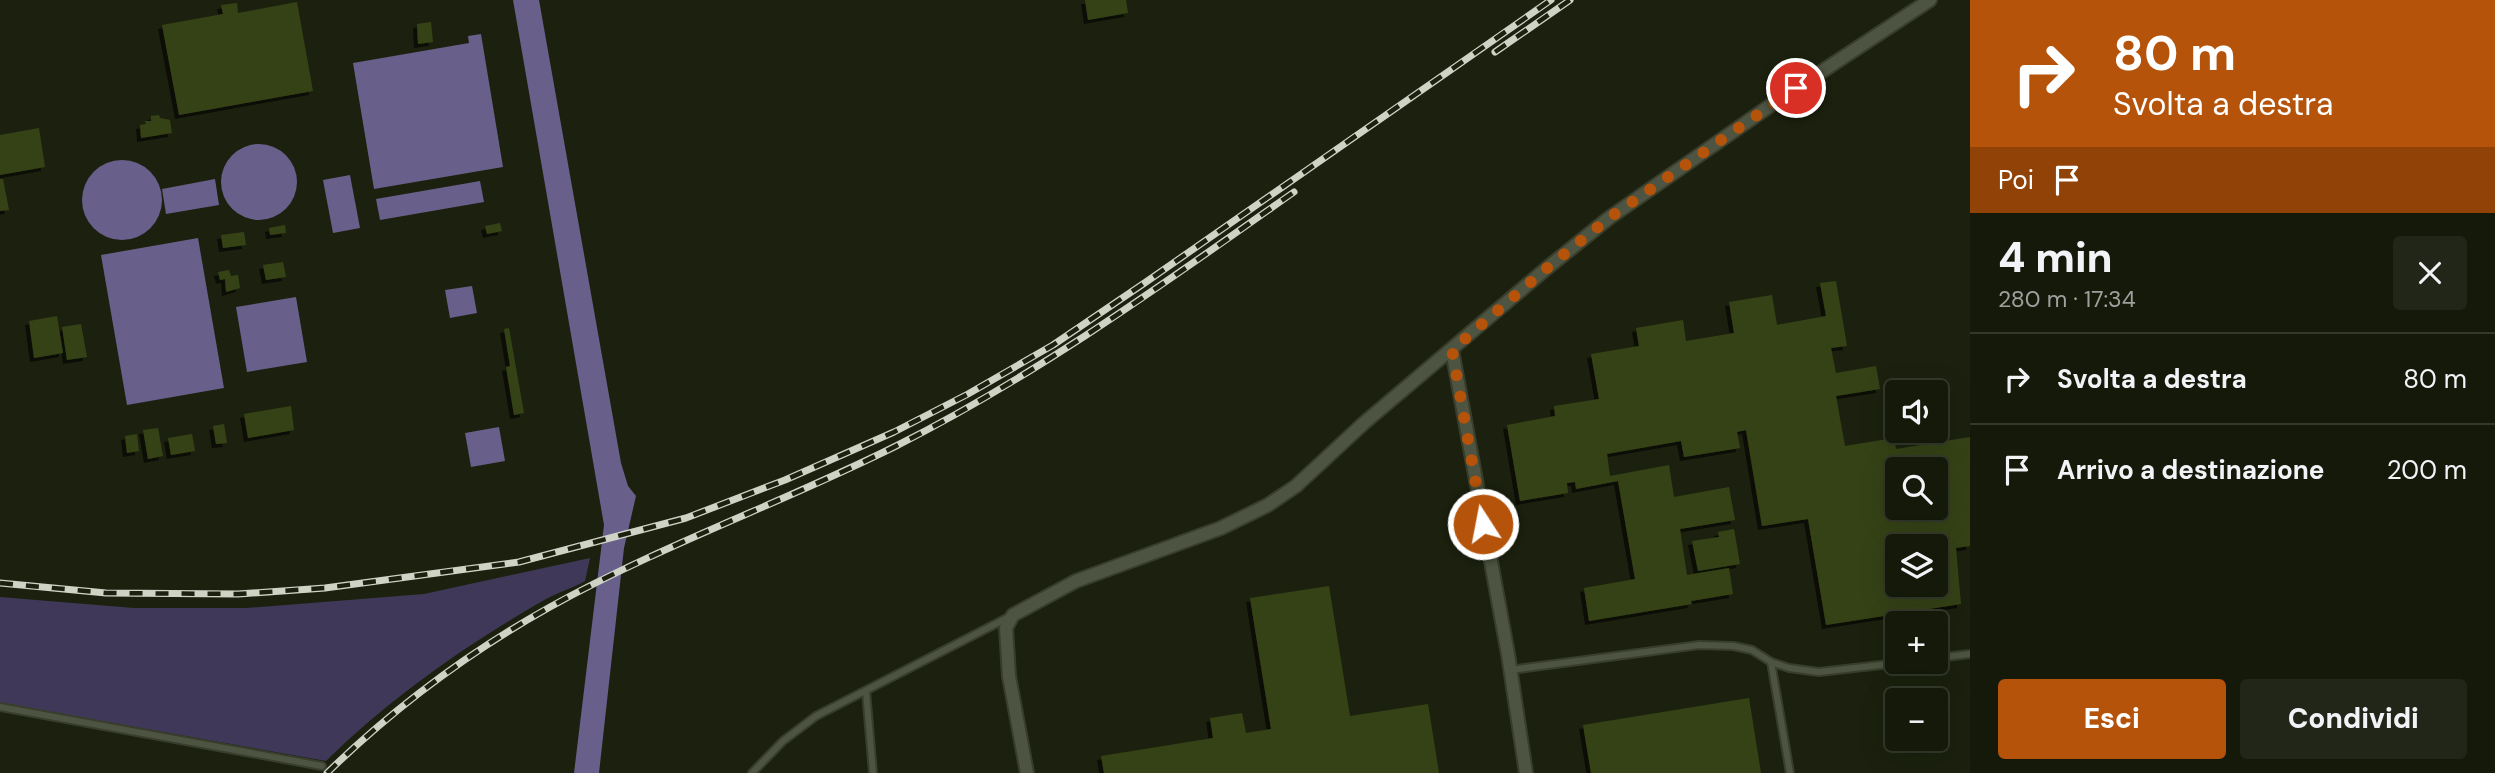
<!DOCTYPE html>
<html lang="it">
<head>
<meta charset="utf-8">
<style>
	:root { --surface:#14190a; --page:#212618; --text:#f1f3f6; --muted:#9da09c; --line:#33382b; --accent:#b45309 }
	body { margin:0; font-family:"DM Sans",sans-serif; background:var(--page); color:var(--text); height:100vh; display:flex; flex-direction:column; font-size:26px; white-space:nowrap }
	* { box-sizing:border-box; margin:0 }
	p { font-size:23px; color:var(--muted) }
	.icon { flex:none; width:38px; height:38px; fill:none; stroke:currentColor; stroke-width:2; stroke-linecap:round; stroke-linejoin:round }
	.map { position:relative; flex:1; overflow:hidden }
	.side { display:flex; flex-direction:column; background:var(--surface); width:525px }
	.side>* { flex:none }
	.banner { background:#b45309; color:#fff; overflow:hidden }
	.fabs { position:absolute; left:1885px; top:380px; display:grid; gap:14px }
	.fabs a { display:grid; place-items:center; width:63px; height:63px; border-radius:7px; background:var(--surface); box-shadow:0 7px 28px #0002,0 0 0 2px var(--line); font-size:35px }
	.pin { position:absolute; display:grid; place-items:center; width:60px; height:60px; color:#fff; margin:-30px; border:4px solid #fff; border-radius:50%; box-shadow:0 2px 7px #0007 }
	.me { position:absolute; width:77px; margin:-38px; rotate:349deg; stroke-linejoin:round; filter:drop-shadow(0 0 5px #0008) }
	.turn { display:flex; align-items:center; gap:24px; height:147px; padding:0 28px; font-size:32px }
	.turn .icon { width:91px; height:91px; stroke-width:2.5 }
	.turn b { display:block; font-size:49px; line-height:60px }
	.then { display:flex; align-items:center; height:66px; padding:0 28px; background:#0003; gap:14px; font-size:26px }
	.round { display:grid; place-items:center; flex:none; width:74px; height:74px; border-radius:7px; background:var(--page) }
	.headline { display:flex; align-items:center; justify-content:space-between; height:119px; padding:0 28px }
	h1 { font-size:42px; font-weight:800; line-height:52px }
	.cta { display:flex; gap:14px; margin-top:auto; padding:14px 28px }
	.cta a { flex:1; height:80px; border-radius:7px; background:var(--accent); color:#fff; font-size:28px; font-weight:800; line-height:80px; text-align:center }
	.cta a+a { background:var(--page); color:var(--text) }
	ul { padding:0; list-style:none }
	li { display:flex; align-items:center; gap:21px; height:91px; padding:0 28px; border-top:2px solid var(--line) }
	li div { flex:1 }
	li b { display:block; font-size:26px }
	li em { font-style:normal }
	main { display:flex; flex:1; min-height:0 }
	.map>svg:first-child { display:block }
	.green { fill:#3f3859 }
	.water { fill:#685f8b }
	.building { fill:#364316; fill-rule:evenodd; filter:url(#shadow) }
	.lines { fill:none; stroke-linecap:round; stroke-linejoin:round }
	.lane-casing { stroke:#393e2c; stroke-width:10 }
	.street-casing { stroke:#393e2c; stroke-width:16 }
	.lane { stroke:#4d5441; stroke-width:6 }
	.street { stroke:#4d5441; stroke-width:12 }
	.rail-casing { stroke:#cfd3c6; stroke-width:7 }
	.rail { stroke:#1b210e; stroke-width:4.5; stroke-dasharray:13; stroke-linecap:butt }
	.route { stroke:#b45309; stroke-width:12; stroke-dasharray:0 21.6 }
</style>
</head>
<body>
<main>
<div class="map">
<svg width="1970" height="773" viewBox="0 0 1970 773">
	<defs>
		<filter id="shadow"><feDropShadow dx="-4" dy="4" stdDeviation="0" flood-color="#0009"/></filter>
	</defs>
	<rect width="100%" height="100%" fill="#1b210e"/>
	<path class="green" d="M590,558L585,581C573,588 559,592 546,599C467,644 391,697 326,761L0,703V597L134,608H247L424,594Z"/>
	<g class="water">
		<path d="M513,0H539L621,463L628,486L636,496L624,548L599,773H574L604,525Z"/>
		<path d="M481,34L503,167L374,189L353,63L469,43L468,36Z"/>
		<circle cx="259" cy="182" r="38"/>
		<circle cx="122" cy="200" r="40"/>
		<path d="M350,175L360,228L333,233L323,180Z"/>
		<path d="M215,179L219,205L166,214L162,189Z"/>
		<path d="M480,181L484,202L380,220L376,199Z"/>
		<path d="M198,238L224,388L127,405L101,255Z"/>
		<path d="M472,286L477,313L450,318L445,290Z"/>
		<path d="M296,297L307,362L247,372L236,307Z"/>
		<path d="M499,427L505,461L471,467L465,433Z"/>
	</g>
	<g class="building">
		<path d="M1085,0H1126L1128,13L1088,20Z"/>
		<path d="M297,2L313,91L179,115L162,25L223,14L221,5L237,3L238,13Z"/>
		<path d="M431,22L433,42L418,44L417,24Z"/>
		<path d="M159,115L160,118L170,120L172,133L141,138L140,125L146,124L145,121H151V116Z"/>
		<path d="M39,128L45,167L0,175V135Z"/>
		<path d="M0,179H3L9,210L0,211Z"/>
		<path d="M500,223L502,231L487,234L485,226Z"/>
		<path d="M285,225L286,233L270,235L269,228Z"/>
		<path d="M244,232L246,245L223,248L221,235Z"/>
		<path d="M283,262L286,277L266,280L263,265Z"/>
		<path d="M229,270L231,276L238,275L240,288L226,292L225,279L220,280L218,272Z"/>
		<path d="M1836,281L1847,346L1831,348L1836,373L1876,366L1880,389L1836,396L1845,446L1894,438L1896,449L1970,437V546L1956,548L1961,604L1826,625L1808,519L1762,526L1746,430L1737,432L1740,448L1684,457L1681,441L1607,454L1610,476L1669,465L1674,497L1729,487L1735,520L1680,529L1687,575L1729,568L1733,594L1691,601L1692,604L1589,621L1584,588L1635,579L1618,481L1576,489L1575,482L1567,483L1568,493L1520,501L1507,425L1555,416L1554,406L1599,399L1591,354L1639,346L1636,328L1683,320L1686,341L1734,333L1729,302L1772,295L1777,325L1826,316L1820,283ZM1897,469H1936V508H1897ZM1897,546H1936V584H1897Z"/>
		<path d="M57,316L63,353L34,358L29,321Z"/>
		<path d="M81,324L87,357L67,360L62,327Z"/>
		<path d="M509,328L524,413L514,415L506,367L510,366L504,329Z"/>
		<path d="M291,406L294,430L248,438L244,414Z"/>
		<path d="M224,424L227,443L216,444L213,426Z"/>
		<path d="M158,428L163,456L148,459L143,430Z"/>
		<path d="M137,434L139,451L127,453L125,436Z"/>
		<path d="M192,434L195,451L171,455L168,438Z"/>
		<path d="M1734,529L1740,564L1698,571L1692,541L1719,537L1718,532Z"/>
		<path d="M1329,586L1350,716L1428,704L1439,773H1104L1101,756L1213,738L1210,718L1242,713L1246,733L1271,729L1250,598Z"/>
		<path d="M1749,698L1761,773H1591L1583,725Z"/>
	</g>
	<g class="lines">
		<g class="lane-casing">
			<g id="lane">
				<path d="M1936,658L1970,654"/>
				<path d="M1771,662L1790,773"/>
				<path d="M1510,670L1699,645L1733,646L1752,650L1771,662L1789,668L1819,672L1907,662"/>
				<path d="M866,691L873,773"/>
				<path d="M0,707L322,766"/>
				<path d="M752,773L783,741L816,716L1009,617"/>
			</g>
		</g>
		<g class="street-casing">
			<g id="street">
				<path d="M1452,350L1508,654L1526,773"/>
				<path d="M1027,773L1009,676L1006,628L1013,615L1076,581L1221,528L1268,505L1296,486L1364,423L1547,268L1609,218L1774,103L1930,0"/>
			</g>
		</g>
		<use href="#lane" class="lane"/>
		<use href="#street" class="street"/>
		<g class="rail-casing">
			<g id="rail">
				<path d="M1495,52L1570,0"/>
				<path d="M0,583L106,593L238,594L325,588L519,562L686,518L785,480L894,432L968,394L1053,345L1146,282L1551,0"/>
				<path d="M327,773C394,708 469,652 550,607C662,545 782,503 896,446C1037,375 1166,282 1294,192"/>
			</g>
		</g>
		<use href="#rail" class="rail"/>
	</g>
	<g class="lines">
		<path class="route" d="M1483,524L1452,350L1547,268L1609,218L1796,88"/>
	</g>
</svg>
<div class="fabs">
<a><svg class="icon" aria-label="sound" viewBox="0 0 24 24"><path d="M4 9h4l5-4v14l-5-4H4zM17 9q2 3 0 6"/></svg></a>
<a><svg class="icon" aria-label="search" viewBox="0 0 24 24"><circle cx="10" cy="10" r="6"/><path d="M15 15l6 6"/></svg></a>
<a><svg class="icon" aria-label="layers" viewBox="0 0 24 24"><path d="M12 4l9 5-9 5-9-5zM3 14l9 5 9-5"/></svg></a>
<a>+</a>
<a>−</a>
</div>
<div class="pin" style="left:1796px;top:88px;background:#d93025"><svg class="icon" aria-label="arrive" viewBox="0 0 24 24"><path d="M6 21V4h12l-3 4 3 4H6"/></svg></div>
<svg class="me" style="left:1483px;top:524px" viewBox="-20 -20 40 40"><circle r="17" fill="#b45309" stroke="#fff" stroke-width="3"/><path d="M0-11L8 9 0 5-8 9z" fill="#fff"/></svg>
</div>
<section class="side">
<div class="banner">
<div class="turn"><svg class="icon" aria-label="right" viewBox="0 0 24 24"><path d="M7 20v-9h11M14 6l5 5-5 5"/></svg><div><b>80 m</b>Svolta a destra</div></div>
<div class="then">Poi<svg class="icon" aria-label="arrive" viewBox="0 0 24 24"><path d="M6 21V4h12l-3 4 3 4H6"/></svg></div>
</div>
<div class="headline"><div><h1>4 min</h1><p>280 m · 17:34</p></div><a class="round"><svg class="icon" aria-label="close" viewBox="0 0 24 24"><path d="M6 6l12 12M18 6L6 18"/></svg></a></div>
<ul>
<li><svg class="icon" aria-label="right" viewBox="0 0 24 24"><path d="M7 20v-9h11M14 6l5 5-5 5"/></svg><div><b>Svolta a destra</b></div><em>80 m</em></li>
<li><svg class="icon" aria-label="arrive" viewBox="0 0 24 24"><path d="M6 21V4h12l-3 4 3 4H6"/></svg><div><b>Arrivo a destinazione</b></div><em>200 m</em></li>
</ul>
<div class="cta"><a>Esci</a><a>Condividi</a></div>
</section>
</main>
</body>
</html>
